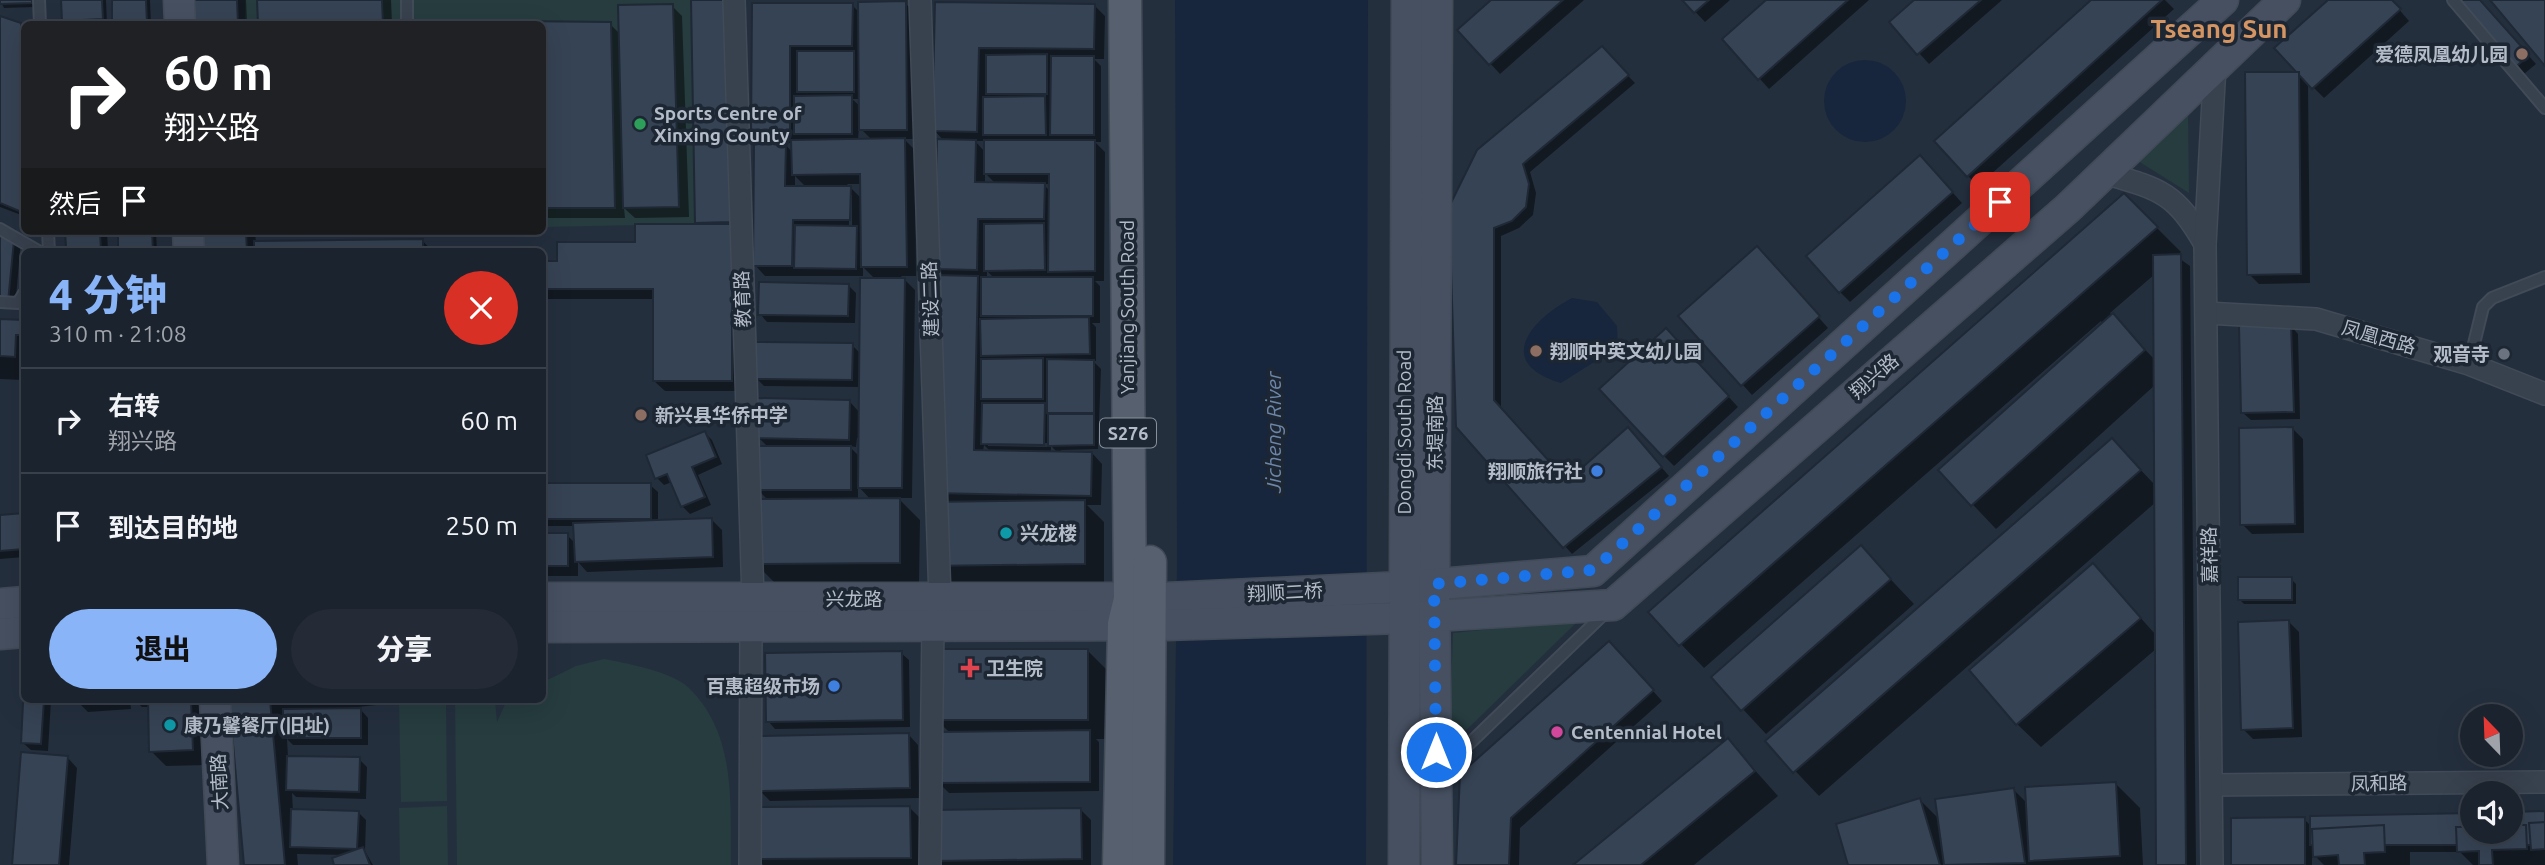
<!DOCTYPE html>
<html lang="zh">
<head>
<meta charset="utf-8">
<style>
	:root { --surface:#1b232e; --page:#242b36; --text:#f1f3f6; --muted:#a0a4aa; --line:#39404a; --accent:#8ab4f8 }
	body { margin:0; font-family:Ubuntu,"Noto Sans SC",sans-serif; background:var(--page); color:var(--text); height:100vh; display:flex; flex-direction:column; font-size:26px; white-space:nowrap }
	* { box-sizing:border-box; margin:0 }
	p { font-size:23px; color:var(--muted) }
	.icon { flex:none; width:38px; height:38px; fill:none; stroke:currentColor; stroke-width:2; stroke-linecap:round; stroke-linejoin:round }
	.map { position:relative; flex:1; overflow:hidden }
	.sheet { position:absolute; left:21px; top:248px; width:525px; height:455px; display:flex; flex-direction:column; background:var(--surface); border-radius:10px; box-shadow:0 7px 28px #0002,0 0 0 2px var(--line) }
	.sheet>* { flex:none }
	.top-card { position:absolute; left:21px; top:21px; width:525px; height:214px; border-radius:10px; box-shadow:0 7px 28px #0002,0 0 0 2px var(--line); background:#202124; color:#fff; overflow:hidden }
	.needle { width:46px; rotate:337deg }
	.tools { position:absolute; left:2460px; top:704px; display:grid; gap:14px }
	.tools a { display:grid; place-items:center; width:63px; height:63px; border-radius:50%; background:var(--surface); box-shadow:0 7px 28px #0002,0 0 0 2px var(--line); font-size:35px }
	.pin { position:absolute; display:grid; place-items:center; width:60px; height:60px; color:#fff; margin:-30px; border-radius:14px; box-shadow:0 4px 10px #0006 }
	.me { position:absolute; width:77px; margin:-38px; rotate:0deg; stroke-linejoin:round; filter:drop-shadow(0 0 5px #0008) }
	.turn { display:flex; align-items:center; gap:24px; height:147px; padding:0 28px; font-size:32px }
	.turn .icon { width:91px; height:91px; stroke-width:2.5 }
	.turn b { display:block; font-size:49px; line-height:60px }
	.then { display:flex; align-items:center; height:66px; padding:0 28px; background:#0003; gap:14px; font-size:26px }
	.round { display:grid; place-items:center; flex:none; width:74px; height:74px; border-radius:37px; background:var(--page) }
	.summary { display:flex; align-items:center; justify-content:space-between; height:119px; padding:0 28px }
	h1 { font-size:42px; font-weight:800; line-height:52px; color:var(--accent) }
	.button { display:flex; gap:14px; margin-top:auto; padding:14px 28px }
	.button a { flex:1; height:80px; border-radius:42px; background:var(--accent); color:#111; font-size:28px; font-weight:800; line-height:80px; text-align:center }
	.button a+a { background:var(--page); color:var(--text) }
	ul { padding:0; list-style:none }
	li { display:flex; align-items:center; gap:21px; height:105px; padding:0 28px; border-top:2px solid var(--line) }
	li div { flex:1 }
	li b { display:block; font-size:26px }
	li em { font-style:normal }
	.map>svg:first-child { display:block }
	.green { fill:#263c3f }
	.water { fill:#17263c }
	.shadow { fill:#0007; fill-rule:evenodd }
	.building { fill:#364354; stroke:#1f2835; stroke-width:2 }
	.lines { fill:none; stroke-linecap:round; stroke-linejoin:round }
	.lane-casing { stroke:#414a57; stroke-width:14 }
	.street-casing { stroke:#414a57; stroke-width:24 }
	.secondary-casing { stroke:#414a57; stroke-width:33 }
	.primary-casing { stroke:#414a57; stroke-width:35 }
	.lane { stroke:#38414e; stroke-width:10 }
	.street { stroke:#38414e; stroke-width:21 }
	.secondary { stroke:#465061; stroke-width:30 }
	.primary { stroke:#56606e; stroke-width:32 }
	.route { stroke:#1a73e8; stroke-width:12; stroke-dasharray:0 21.6 }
	.education-dot { fill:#8d6e63; stroke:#1d2633; stroke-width:2.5 }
	.leisure-dot { fill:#2e9e5b; stroke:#1d2633; stroke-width:2.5 }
	.worship-dot { fill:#6b7280; stroke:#1d2633; stroke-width:2.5 }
	.shop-dot { fill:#3f7fe0; stroke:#1d2633; stroke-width:2.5 }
	.culture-dot { fill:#0f9aa8; stroke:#1d2633; stroke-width:2.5 }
	.health-dot { fill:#e0444e; stroke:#1d2633; stroke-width:2.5 }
	.hotel-dot { fill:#d1479c; stroke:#1d2633; stroke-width:2.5 }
	.labels { text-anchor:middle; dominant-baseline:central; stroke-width:7; stroke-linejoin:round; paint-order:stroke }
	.shield { fill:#1d2633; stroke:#878f9c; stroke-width:2 }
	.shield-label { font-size:18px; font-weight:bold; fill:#b4bcc9 }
	.poi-label { font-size:19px; font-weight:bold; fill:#b4bcc9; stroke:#1d2633; text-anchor:start }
	.street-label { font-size:19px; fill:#b4bcc9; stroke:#1d2633 }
	.water-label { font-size:21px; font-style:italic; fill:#6d86a8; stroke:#1d2633 }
	.district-label { font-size:26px; font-weight:bold; fill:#d59563; stroke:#1d2633 }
</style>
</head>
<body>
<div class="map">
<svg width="2545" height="865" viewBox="0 0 2545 865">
	<rect width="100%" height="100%" fill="#242f3e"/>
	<g class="green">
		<path d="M245,0H734L739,223L543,227L542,24H245Z"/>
		<path d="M2188,115L2189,193L2135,159Z"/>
		<path d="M1579,620L1449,747L1453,633Z"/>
		<path d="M604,659C626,663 673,672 689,688C737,735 730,803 731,865H457L455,700H495L497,722L507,700H542L543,682L576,666Z"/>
		<path d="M446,701L447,801L401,802L399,702Z"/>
		<path d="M447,806L448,865H400L399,808Z"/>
	</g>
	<g class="water">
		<path d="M1175,0H1368L1366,865H1173L1177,561Z"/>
		<circle cx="1865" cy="101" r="41"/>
		<path d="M1572,298L1597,302L1617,326L1618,347L1561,383C1494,363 1530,320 1572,298Z"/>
	</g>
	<g class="shadow">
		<path d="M0,0H36V7L4,8Z"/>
		<path d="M63,0H106L107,24H68L63,20Z"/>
		<path d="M113,0H150L151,24H114Z"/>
		<path d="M196,0H246L247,24H197Z"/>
		<path d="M259,0H391L392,24H260Z"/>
		<path d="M693,0H736L741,391H665L654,381L655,299H542V263H559L696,226Z"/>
		<path d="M1493,0H1584L1500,74L1459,30Z"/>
		<path d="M1684,0H1730L1705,22Z"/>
		<path d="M1769,0H1869L1769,89L1724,39Z"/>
		<path d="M1917,0H2002L1929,64L1891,22Z"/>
		<path d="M2093,0H2165L2174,9L1978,186L1968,176Z"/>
		<path d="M2330,0H2391L2409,21L2324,98L2308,82L2310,283L2259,284L2249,274L2247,74L2300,73Z"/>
		<path d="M2464,0H2479L2536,64L2518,79Z"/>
		<path d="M905,3L915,13L916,139H904L915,150L916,276H901L915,290L912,498H898L920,520L919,583H775L755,563L768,500L758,490L768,447L758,437L850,402L860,413L861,387L764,386L756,378L852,345L861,354L876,280L863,267V276H765L755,265L764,144L753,133V5H852L860,13ZM852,99H861V107ZM859,127L872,140H858ZM784,143H793V153ZM795,176L806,187H795ZM847,184H862V199ZM849,195H852V229H849ZM857,438H860V457L849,446L856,447ZM858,486L871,500H858Z"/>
		<path d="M936,4L1095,6L1105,16L1104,59H1094L1101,66V142H1095L1105,152L1104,281H1095L1100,286V323H1092L1096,327V361H1093L1101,369L1098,449L1061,450V453H1092L1102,464L1101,505H1087L1104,522V583L949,585L929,565L945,277L936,269L944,141L934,130ZM975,141H985V152ZM985,173L996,184H985ZM1043,184H1050V191ZM987,271L994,278H987ZM988,443H1053L1052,447L1058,453H1051V447L988,446ZM984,445L991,452H983Z"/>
		<path d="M672,6L682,16L689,217L635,218L624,208L625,218H542V24L514,23L610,24L621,35Z"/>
		<path d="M0,17L24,28V216L0,207Z"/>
		<path d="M1602,49L1635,83L1530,172L1536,193L1533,215L1519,228L1501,236V409L1567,483L1635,437L1669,476L1572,554L1457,426L1451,207Z"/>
		<path d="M1930,167L1962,203L1850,302L1840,292Z"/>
		<path d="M2124,195L2181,252L2176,256L2190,266L2196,865H2157L2156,649L2041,747L2017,724L2093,565L2156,635V502L1819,796L1767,741L2112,440L2156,486L2155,385L1996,529L1940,470L2103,324L2101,321L1704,668L1650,612ZM2155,274V360L2110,313Z"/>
		<path d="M0,227L21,239L15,309L0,307Z"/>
		<path d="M67,231H107L108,252H73L68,247Z"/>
		<path d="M119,231H156L157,252H120Z"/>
		<path d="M204,231H255L256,243L422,240L433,252H205Z"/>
		<path d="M1767,259L1828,328L1752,395L1681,317Z"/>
		<path d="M848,285L856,293L855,323L767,322L760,314Z"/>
		<path d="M0,320L24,321V380L0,379Z"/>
		<path d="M2291,326L2298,334L2300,419L2251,420L2243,413Z"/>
		<path d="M1676,340L1738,407L1674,466L1664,456Z"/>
		<path d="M2293,429L2303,439L2304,533L2252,534L2242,524Z"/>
		<path d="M705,433L712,440L722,464L698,475L711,505L690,514L682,506L672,482L664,485L657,478Z"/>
		<path d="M542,485H650L658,492V522L712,520L722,530L723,567L587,572L578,562V576H542V535H567L576,544L575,526H542Z"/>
		<path d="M24,515V557L0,559V516Z"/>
		<path d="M1861,548L1914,604L1766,734L1714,678Z"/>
		<path d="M2291,579L2296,584V604H2244L2239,599Z"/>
		<path d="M2289,622L2299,632L2302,737L2253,739L2243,729Z"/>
		<path d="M1088,651L1108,671L1107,739H1096L1099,742V791L949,793L939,783L951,734L936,719Z"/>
		<path d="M901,653L909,660L910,727L775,729L768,721Z"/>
		<path d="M1619,653L1662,701L1520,828L1519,865H1458Z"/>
		<path d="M25,700H51L48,751L31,750L23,743Z"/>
		<path d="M76,700H130L131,709L88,712Z"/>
		<path d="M135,700H205L207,765L166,766L151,751L150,707H142Z"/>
		<path d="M231,700H394L395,703L349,708V710H361L368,718V745H293L287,739L288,757L359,759L367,767L366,799L296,797L292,793L293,811L358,812L366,820L365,851L373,865H336L346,855L297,854L298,865H246Z"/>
		<path d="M404,700H452L451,704L406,703Z"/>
		<path d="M908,734L918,745L919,798L770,801L760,791Z"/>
		<path d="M1728,740L1778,796L1694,865H1575Z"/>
		<path d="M67,757L77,768L69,865H13Z"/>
		<path d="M2116,784L2140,808L2143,865H1850L1920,800L1940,820L2014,790L2028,804Z"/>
		<path d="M910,808L920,818V865H763L757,859Z"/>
		<path d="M1080,809L1091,820V865H940L935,860Z"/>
		<path d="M2545,813V865H2473L2460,852H2410V865H2324L2312,853V865H2233L2304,819L2312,827L2511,831Z"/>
	</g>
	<g class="building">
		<path d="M0,0H32V3L0,4Z"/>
		<path d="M61,0H102L103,19L62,21Z"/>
		<path d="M112,0H146L147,24H112Z"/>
		<path d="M194,0H237L238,24H195Z"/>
		<path d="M257,0H382L383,24H258Z"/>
		<path d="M691,0H727L731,222L695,223Z"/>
		<path d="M1491,0H1563L1489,65L1457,30Z"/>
		<path d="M1682,0H1709L1694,13Z"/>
		<path d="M1766,0H1848L1758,80L1722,39Z"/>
		<path d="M1914,0H1981L1917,55L1889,22Z"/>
		<path d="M2091,0H2162L1967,177L1934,141Z"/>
		<path d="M2328,0H2392L2401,9L2312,89L2274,48Z"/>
		<path d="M2462,0H2480L2529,55L2509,73L2452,8Z"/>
		<path d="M2490,0H2545V66Z"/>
		<path d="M906,1L907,130H859L858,2Z"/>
		<path d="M935,2L1095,4L1094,49L979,48L977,132L932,131Z"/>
		<path d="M752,3H853L852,46H790V134H751Z"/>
		<path d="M673,4L679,207L623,208L618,5Z"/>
		<path d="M0,16L21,23L24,213L0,203Z"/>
		<path d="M512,21L611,22L615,208H542V24H512Z"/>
		<path d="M1602,46L1629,75L1523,164L1529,184L1526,207L1512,221L1494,228V400L1567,481L1628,427L1662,467L1563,548L1456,427L1449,207L1477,150Z"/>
		<rect x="797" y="51" width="57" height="41"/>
		<path d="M1047,54V94H986V55Z"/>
		<path d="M1051,56H1094V135H1050Z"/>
		<path d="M2245,72H2299L2301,274L2247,275Z"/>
		<path d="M852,95V134H794V96Z"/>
		<path d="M1045,96L1046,135H983V97Z"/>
		<path d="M905,138L907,267H861L860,174L792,175L791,140Z"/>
		<path d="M937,139L976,140L975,182L1045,183L1044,219H978L977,270L934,269Z"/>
		<path d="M984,140H1095V271L1048,272L1049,174H984Z"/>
		<path d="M754,142L786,143L785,186H851L850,220H793L792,266H753Z"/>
		<path d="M1920,155L1953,192L1839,293L1806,256Z"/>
		<path d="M2124,193L2158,227L1679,646L1648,612Z"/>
		<path d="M1044,223L1045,270L984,271V224Z"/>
		<path d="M635,224H732V381H653V289H542V261H557V242H635Z"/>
		<path d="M0,225L15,230L8,302L0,301Z"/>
		<path d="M795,225L857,226L856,269L794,268Z"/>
		<path d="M65,231H100L101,252H74L66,247Z"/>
		<path d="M118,231H152L153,252H118Z"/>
		<path d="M202,231H246L247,252H203Z"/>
		<path d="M423,239V252H254V241Z"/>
		<path d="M1757,246L1820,316L1741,386L1678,316Z"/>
		<path d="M2181,254L2186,865H2156L2153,255Z"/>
		<path d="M935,275L978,276L974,450L1092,452L1091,496L930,493Z"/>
		<rect x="981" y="277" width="112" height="39"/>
		<path d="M860,278H905L902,488H858Z"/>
		<path d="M759,282L849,284L848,316L758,315Z"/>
		<path d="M2113,313L2145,350L1971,506L1938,470Z"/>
		<path d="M1089,317L1090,354L981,356L980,319Z"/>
		<path d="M0,319L24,320V335H16L15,357L0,356Z"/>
		<path d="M2291,324L2294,412L2241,413L2239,326Z"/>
		<path d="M1666,328L1729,396L1663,457L1599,389Z"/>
		<path d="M755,342L853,343L852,380L754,379Z"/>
		<path d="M1043,358V399H981V359Z"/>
		<path d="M1047,359L1094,360V413H1047Z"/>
		<path d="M757,398L850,400L849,440L756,438Z"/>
		<path d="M982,403H1045L1044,445L981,444Z"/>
		<path d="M1048,414H1094V445L1048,446Z"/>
		<path d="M2293,427L2295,524L2240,525L2239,428Z"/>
		<path d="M705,431L716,457L692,467L705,497L681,507L667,474L655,479L646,455Z"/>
		<path d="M2112,438L2141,470L1793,773L1765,741Z"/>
		<rect x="756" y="446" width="95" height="44"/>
		<rect x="542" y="483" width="109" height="36"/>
		<path d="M900,498V563L753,564V499Z"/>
		<path d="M1085,500V564L928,566L927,502Z"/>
		<path d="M24,513V549L0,551V515Z"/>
		<path d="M712,518L713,557L575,562L573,523Z"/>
		<rect x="542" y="533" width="26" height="33"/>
		<path d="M1861,545L1891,579L1741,711L1711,677Z"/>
		<path d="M2093,563L2141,618L2016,725L1969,670Z"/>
		<rect x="2238" y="577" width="54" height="23"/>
		<path d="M2289,620L2293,728L2241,730L2238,622Z"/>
		<path d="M1609,641L1654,690L1511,818L1509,865H1456L1460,774Z"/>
		<rect x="935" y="649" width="153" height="71"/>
		<path d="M902,651L903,720L766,722L765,653Z"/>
		<path d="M24,683V700H44L41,744L21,743Z"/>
		<path d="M148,700H191L193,750L149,752Z"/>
		<path d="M229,700H270L285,865H244Z"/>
		<path d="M361,708V738H283V709Z"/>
		<path d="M1090,730V782L937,783V732Z"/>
		<path d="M909,733L910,788L758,791L757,736Z"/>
		<path d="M1728,738L1755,771L1641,865H1573Z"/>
		<path d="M21,752L68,756L59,865H12Z"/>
		<path d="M287,756L360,757L359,792L286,790Z"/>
		<path d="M2116,782L2120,856L2029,861L2025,787Z"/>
		<path d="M2014,788L2025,863L1944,865L1935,799Z"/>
		<path d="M1920,798L1940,865H1848L1836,824Z"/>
		<path d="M910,806L911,858L755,859V807Z"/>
		<path d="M1081,808L1082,859L933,861L932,810Z"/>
		<path d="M291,809L359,811L357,849L290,847Z"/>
		<path d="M2545,811V845H2310V816L2473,813V831H2511V812Z"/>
		<path d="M2305,817V865H2231V818Z"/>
		<path d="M2545,822V849L2531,850L2529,823Z"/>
		<path d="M2384,825L2385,852L2364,853L2365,865H2339L2338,855L2313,857L2312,829Z"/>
		<path d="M2511,825H2526L2527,849L2492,850L2493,865H2479V851L2457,852L2456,827H2473V831H2511Z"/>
		<path d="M363,847L370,865H334L332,858Z"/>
	</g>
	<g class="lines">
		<g class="lane-casing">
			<g id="lane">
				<path d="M39,0L40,24"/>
				<path d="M407,0V24"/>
				<path d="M2453,0L2545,108"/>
				<path d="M0,229L40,252"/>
				<path d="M48,231L49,252"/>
				<path d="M0,302L18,303L24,293"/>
				<path d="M2469,364L2483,307L2492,298L2545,277"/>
				<path d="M1441,771L1606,612"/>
			</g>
		</g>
		<g class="street-casing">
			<g id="street">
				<path d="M734,0L753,599"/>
				<path d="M920,0L940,599"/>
				<path d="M2104,173C2160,189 2175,192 2205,244"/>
				<path d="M2206,313L2316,319L2469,364L2545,394"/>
				<path d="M2212,785L2545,782"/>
				<path d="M750,865L751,626"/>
				<path d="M930,865L933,625"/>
				<path d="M2212,865L2205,244L2215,65"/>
			</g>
		</g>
		<g class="secondary-casing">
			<g id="secondary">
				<path d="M179,0L180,24"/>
				<path d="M1437,0L1434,584L1437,865"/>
				<path d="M188,231L189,252"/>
				<path d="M542,598H1166L1404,587L1593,571L2223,0"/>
				<path d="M0,604L24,602"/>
				<path d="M542,627L1165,625L1403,618L1613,605L2068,208L2285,0"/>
				<path d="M0,634L24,632"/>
				<path d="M215,700L223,865"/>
				<path d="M1404,865L1407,0"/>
			</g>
		</g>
		<g class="primary-casing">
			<g id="primary">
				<path d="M1119,865L1124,624L1130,599L1125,0"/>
				<path d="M1148,865L1150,562"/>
			</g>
		</g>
		<use href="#lane" class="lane"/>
		<use href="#street" class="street"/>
		<use href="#secondary" class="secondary"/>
		<use href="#primary" class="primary"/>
	</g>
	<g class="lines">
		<path class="route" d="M1436,752L1434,584L1593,570L2000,202"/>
	</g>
	<g class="education-dot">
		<circle cx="2522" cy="54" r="7"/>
		<circle cx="1536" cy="351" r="7"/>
		<circle cx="641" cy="415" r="7"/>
	</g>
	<circle class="leisure-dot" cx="640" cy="124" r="7"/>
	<circle class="worship-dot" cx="2504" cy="354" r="7"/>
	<g class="shop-dot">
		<circle cx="1597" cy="471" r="7"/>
		<circle cx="834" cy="686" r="7"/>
	</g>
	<g class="culture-dot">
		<circle cx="1006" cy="533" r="7"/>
		<circle cx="170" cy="725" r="7"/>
	</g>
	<path class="health-dot" d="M966.5 657.5h7v7h7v7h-7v7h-7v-7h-7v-7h7z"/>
	<circle class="hotel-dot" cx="1557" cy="732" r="7"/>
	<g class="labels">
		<rect class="shield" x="1100" y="418.5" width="56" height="29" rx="5"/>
		<g class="shield-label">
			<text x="1128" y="433">S276</text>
		</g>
		<g class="poi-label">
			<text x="2508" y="54" text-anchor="end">爱德凤凰幼儿园</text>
			<text x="654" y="113">Sports Centre of<tspan x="654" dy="22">Xinxing County</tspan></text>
			<text x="1550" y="351">翔顺中英文幼儿园</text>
			<text x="2490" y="354" text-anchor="end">观音寺</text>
			<text x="655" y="415">新兴县华侨中学</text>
			<text x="1583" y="471" text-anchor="end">翔顺旅行社</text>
			<text x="1020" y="533">兴龙楼</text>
			<text x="986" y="668">卫生院</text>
			<text x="820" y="686" text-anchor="end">百惠超级市场</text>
			<text x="184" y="725">康乃馨餐厅(旧址)</text>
			<text x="1571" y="732">Centennial Hotel</text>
		</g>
		<g class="street-label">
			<text transform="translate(742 299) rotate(-92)">教育路</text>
			<text transform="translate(930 299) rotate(-92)">建设二路</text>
			<text transform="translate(1127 307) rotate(-90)">Yanjiang South Road</text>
			<text transform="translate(2379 337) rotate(16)">凤凰西路</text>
			<text transform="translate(1874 376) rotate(-41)">翔兴路</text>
			<text transform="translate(1404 432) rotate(-90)">Dongdi South Road</text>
			<text transform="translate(1435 433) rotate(-90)">东堤南路</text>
			<text transform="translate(2209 555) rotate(-91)">嘉祥路</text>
			<text transform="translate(1285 592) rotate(-3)">翔顺二桥</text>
			<text x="854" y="599">兴龙路</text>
			<text transform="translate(219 782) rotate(-93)">大南路</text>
			<text transform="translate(2379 783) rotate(-1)">凤和路</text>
		</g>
		<g class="water-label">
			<text transform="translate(1273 432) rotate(-90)">Jicheng River</text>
		</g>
		<g class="district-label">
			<text x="2219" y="28">Tseang Sun</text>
		</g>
	</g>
</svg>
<div class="tools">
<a><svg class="needle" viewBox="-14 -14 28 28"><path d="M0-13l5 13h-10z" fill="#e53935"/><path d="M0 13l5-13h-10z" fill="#a0a4aa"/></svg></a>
<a><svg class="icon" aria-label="sound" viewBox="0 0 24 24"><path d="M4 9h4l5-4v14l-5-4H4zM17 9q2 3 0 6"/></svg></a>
</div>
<div class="pin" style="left:2000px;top:202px;background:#d93025"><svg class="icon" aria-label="arrive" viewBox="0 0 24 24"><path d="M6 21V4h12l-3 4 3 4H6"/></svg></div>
<svg class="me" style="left:1436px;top:752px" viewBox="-20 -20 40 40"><circle r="17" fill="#1a73e8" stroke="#fff" stroke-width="3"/><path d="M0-11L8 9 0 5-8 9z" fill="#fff"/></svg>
<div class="top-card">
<div class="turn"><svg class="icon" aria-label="right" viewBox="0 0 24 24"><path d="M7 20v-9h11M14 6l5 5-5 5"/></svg><div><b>60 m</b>翔兴路</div></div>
<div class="then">然后<svg class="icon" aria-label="arrive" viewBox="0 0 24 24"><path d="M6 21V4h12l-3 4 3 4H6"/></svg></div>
</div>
<section class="sheet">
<div class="summary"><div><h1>4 分钟</h1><p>310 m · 21:08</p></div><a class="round" style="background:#d93025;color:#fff"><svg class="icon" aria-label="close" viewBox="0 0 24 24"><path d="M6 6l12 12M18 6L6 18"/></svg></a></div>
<ul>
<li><svg class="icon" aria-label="right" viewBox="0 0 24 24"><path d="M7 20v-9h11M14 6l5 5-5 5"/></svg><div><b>右转</b><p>翔兴路</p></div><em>60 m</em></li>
<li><svg class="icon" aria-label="arrive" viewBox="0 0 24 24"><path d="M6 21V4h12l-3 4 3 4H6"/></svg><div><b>到达目的地</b></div><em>250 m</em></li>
</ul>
<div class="button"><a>退出</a><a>分享</a></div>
</section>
</div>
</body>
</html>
